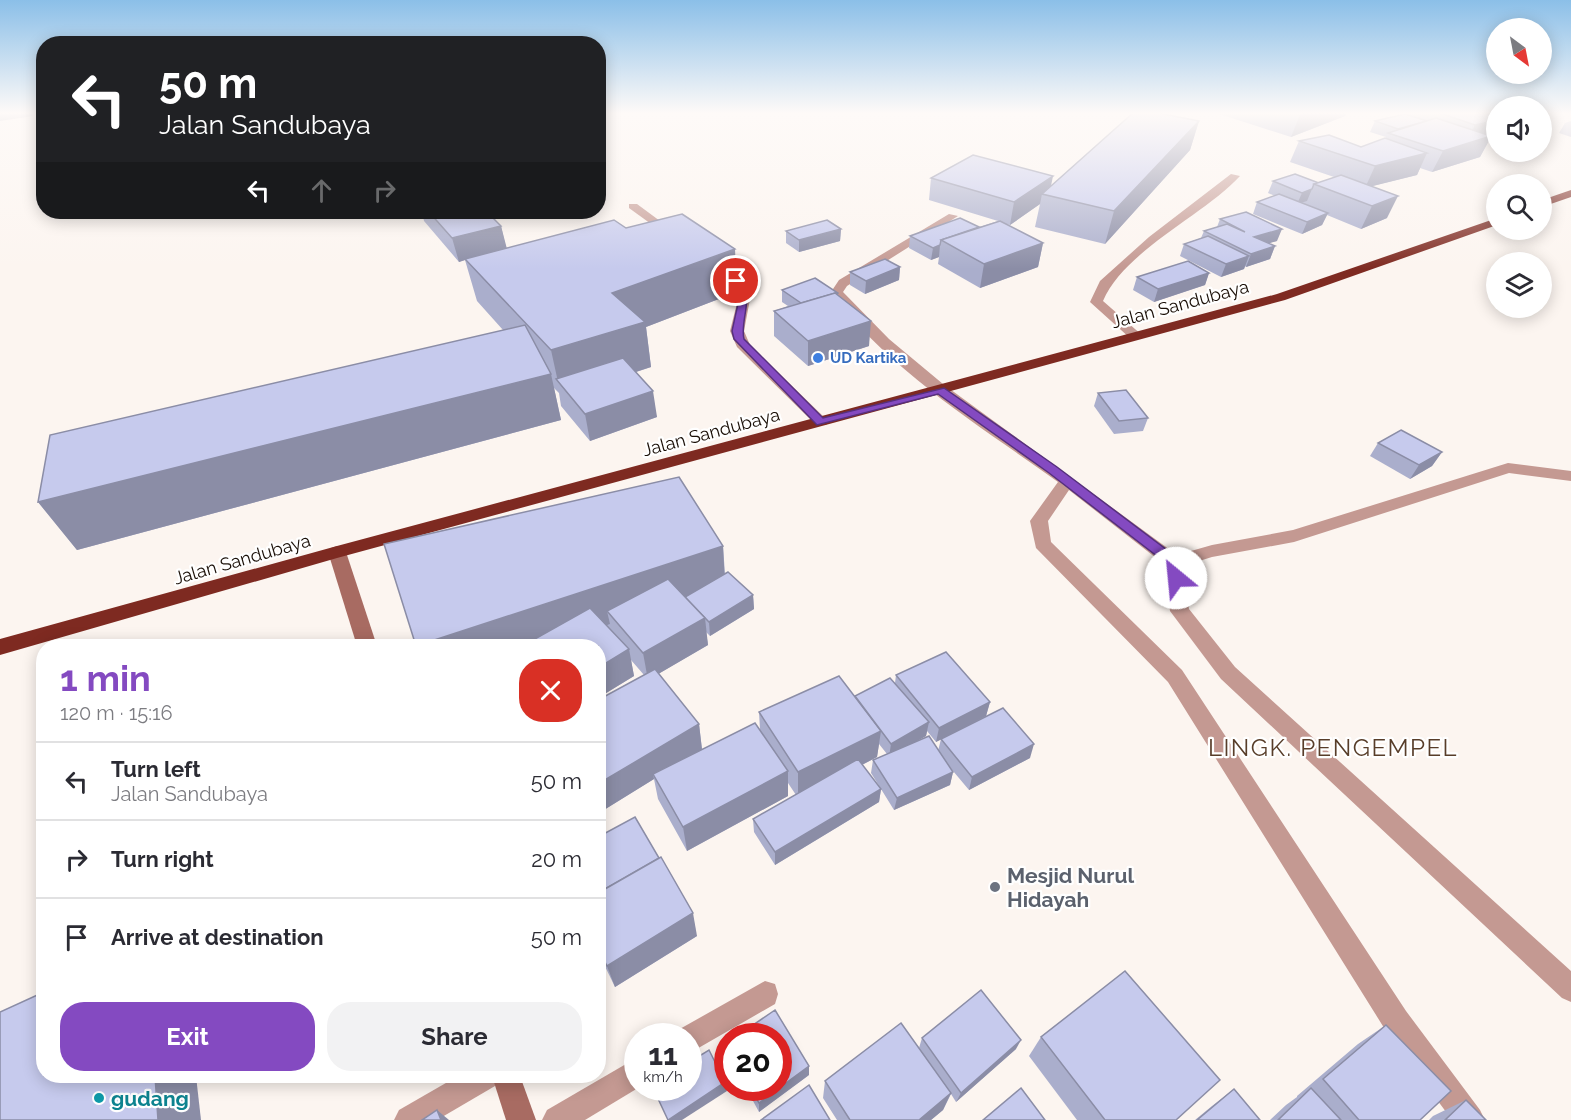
<!DOCTYPE html>
<html lang="en">
<head>
<meta charset="utf-8">
<style>
	:root { --surface:#fff; --page:#f2f2f3; --text:#2b2b33; --muted:#7c7c81; --line:#e1e1e2; --accent:#844ac1 }
	body { margin:0; font-family:Raleway,sans-serif; background:var(--page); color:var(--text); height:100vh; display:flex; flex-direction:column; font-size:22px; white-space:nowrap }
	* { box-sizing:border-box; margin:0 }
	p { font-size:20px; color:var(--muted) }
	.icon { flex:none; width:33px; height:33px; fill:none; stroke:currentColor; stroke-width:2; stroke-linecap:round; stroke-linejoin:round }
	.map { position:relative; flex:1; overflow:hidden }
	.sheet { position:absolute; left:36px; top:639px; width:570px; height:444px; display:flex; flex-direction:column; background:var(--surface); border-radius:24px; box-shadow:0 3px 15px #0003 }
	.sheet>* { flex:none }
	.banner { position:absolute; left:36px; top:36px; width:570px; height:183px; border-radius:24px; box-shadow:0 3px 15px #0003; background:#202124; color:#fff; overflow:hidden }
	.needle { width:39px; rotate:148deg }
	.buttons { position:absolute; left:1486px; top:18px; display:grid; gap:12px }
	.buttons a { display:grid; place-items:center; width:66px; height:66px; border-radius:50%; background:var(--surface); box-shadow:0 3px 15px #0003; font-size:30px }
	.speed { position:absolute; left:624px; top:1023px; display:flex; gap:12px; font-size:30px; font-weight:700; text-align:center }
	.speed>* { display:grid; place-content:center; width:78px; height:78px; border-radius:50%; background:var(--surface); box-shadow:0 3px 15px #0003; line-height:1 }
	.speed small { font-size:15px; font-weight:400 }
	.speed .limit { border:9px solid #d22; background:#fff; color:#111 }
	.pin { position:absolute; display:grid; place-items:center; width:51px; height:51px; color:#fff; margin:-26px; border:3px solid #fff; border-radius:50%; box-shadow:0 2px 6px #0007 }
	.me { position:absolute; width:66px; margin:-33px; rotate:332deg; stroke-linejoin:round; filter:drop-shadow(0 0 4px #0008) }
	.turn { display:flex; align-items:center; gap:21px; height:126px; padding:0 24px; font-size:27px }
	.turn .icon { width:78px; height:78px; stroke-width:2.5 }
	.turn b { display:block; font-size:42px; line-height:51px }
	.lanes { display:flex; align-items:center; height:57px; padding:0 24px; background:#0003; justify-content:center; gap:30px; direction:ltr }
	.lanes .off { opacity:.35 }
	.round { display:grid; place-items:center; flex:none; width:63px; height:63px; border-radius:24px; background:var(--page) }
	.overview { display:flex; align-items:center; justify-content:space-between; height:102px; padding:0 24px }
	h1 { font-size:36px; font-weight:700; line-height:45px; color:var(--accent) }
	.cta { display:flex; gap:12px; margin-top:auto; padding:12px 24px }
	.cta a { flex:1; height:69px; border-radius:24px; background:var(--accent); color:#fff; font-size:24px; font-weight:700; line-height:69px; text-align:center }
	.cta a+a { background:var(--page); color:var(--text) }
	ul { padding:0; list-style:none }
	li { display:flex; align-items:center; gap:18px; height:78px; padding:0 24px; border-top:2px solid var(--line) }
	li div { flex:1 }
	li b { display:block; font-size:22px }
	li em { font-style:normal }
	.map>svg:first-child { display:block }
	.lines { fill:none; stroke-linecap:round; stroke-linejoin:round }
	.lane { fill:#c49992; fill-rule:evenodd }
	.street { fill:#c49992; fill-rule:evenodd }
	.secondary { fill:#a86b62; fill-rule:evenodd }
	.highway { fill:#7e2a21; fill-rule:evenodd }
	.wall { fill:#aaaecc; fill-rule:evenodd }
	.shaded-wall { fill:#8b8da6 }
	.building { fill:#c6caed; stroke:#8b8da6; stroke-width:1.5 }
	.route { fill:#844ac1; stroke:#56307d; stroke-width:1.5 }
	.shop-dot { fill:#3f7fe0; stroke:#fff; stroke-width:2 }
	.worship-dot { fill:#6b7280; stroke:#fff; stroke-width:2 }
	.culture-dot { fill:#0f9aa8; stroke:#fff; stroke-width:2 }
	.labels { text-anchor:middle; dominant-baseline:central; stroke-width:4.5; stroke-linejoin:round; paint-order:stroke }
	.far-shop-label { font-size:15px; font-weight:bold; fill:#366cbe; stroke:#fff; text-anchor:start }
	.street-label { font-size:18px; fill:#1a0f07; stroke:#fff }
	.near-worship-label { font-size:21px; font-weight:bold; fill:#5b616d; stroke:#fff; text-anchor:start }
	.near-culture-label { font-size:21px; font-weight:bold; fill:#0d838f; stroke:#fff; text-anchor:start }
	.near-neighbourhood-label { font-size:24px; letter-spacing:1.5px; fill:#583d29; stroke:#fff }
</style>
</head>
<body>
<div class="map">
<svg width="1571" height="1120" viewBox="0 0 1571 1120">
	<rect width="100%" height="100%" fill="#fcf5f0"/>
	<g class="lines">
		<g class="lane">
			<path d="M1231,174L1240,176C1203,216 1125,250 1103,301L1143,336L1141,339H1131L1090,302L1100,281L1149,237Z"/>
			<path d="M949,214L958,216L847,286L843,292L889,339L943,384L1177,555L1212,545L1293,530L1508,463L1571,471V481L1509,473L1294,542L1212,557L1183,566L1189,609L1235,667L1571,971V1002L1562,998L1221,679L1170,611L1165,565L1069,490L1048,521L1051,542L1182,670L1406,1011L1480,1110L1485,1120H1452L1386,1031L1168,682L1036,548L1030,521L1058,482C979,425 889,371 831,292L839,280Z"/>
		</g>
		<g class="street">
			<path d="M629,204H637L679,235L669,237L629,208Z"/>
			<path d="M713,264H721L746,287L750,299L744,331L750,345L826,419L829,422L826,425H816L737,347L730,331L738,299L734,288L713,270Z"/>
			<path d="M765,981L775,984L778,994L775,1004L688,1054V1036H675L678,1030Z"/>
			<path d="M638,1057V1088L585,1120H542L547,1110Z"/>
			<path d="M458,1076H499L495,1086L437,1120H394L399,1110Z"/>
		</g>
		<g class="secondary">
			<path d="M337,546L343,548L346,552L377,646H357L328,552L331,548Z"/>
			<path d="M492,1076H520L536,1120H506Z"/>
		</g>
		<g class="highway">
			<path d="M1571,190V197L1542,207V200Z"/>
			<path d="M1497,218V225L1285,300L337,558L0,655V639L337,546L1277,294Z"/>
		</g>
	</g>
	<g class="wall">
		<path d="M1213,112H1347L1345,116L1291,137Z"/>
		<path d="M1410,112H1480L1497,117V126L1480,157L1432,172L1420,168L1417,175L1372,186L1387,218L1361,229L1327,215L1322,225L1302,234L1253,214L1257,202L1275,196L1268,193L1273,181L1319,183L1334,177L1290,162L1299,141L1361,147L1385,139L1386,137L1370,132L1375,121L1409,115Z"/>
		<path d="M1199,121L1190,150L1105,244L1035,227L1040,204L1010,225L1005,224L1043,243L1038,267L980,288L938,264L939,257L931,260L909,248L910,236L979,227L998,221L929,200L931,178L1051,187Z"/>
		<path d="M1571,121V137L1559,133L1565,123Z"/>
		<path d="M422,212H487L501,226L506,248L626,228L737,292L646,327L651,367L636,372L657,417L590,441L561,406L559,393L554,388L561,420L77,550L38,502L503,330L477,301L465,260L459,262L424,221Z"/>
		<path d="M1220,219L1277,241L1268,243L1275,246L1270,259L1246,267L1245,266L1244,269L1221,277L1180,256L1184,244L1201,238L1204,231L1217,227Z"/>
		<path d="M841,229L840,241L799,252L786,243V231Z"/>
		<path d="M900,267L899,280L865,294L850,285V272Z"/>
		<path d="M1209,273L1205,285L1154,302L1133,290L1137,277Z"/>
		<path d="M782,290L838,295L869,346L808,366L774,336V311L788,306L782,302Z"/>
		<path d="M1098,393L1148,418L1143,431L1114,434L1094,406Z"/>
		<path d="M1378,443L1442,452L1432,466L1410,479L1370,456Z"/>
		<path d="M723,546L725,574L753,595L754,609L710,636L706,632L708,645L658,674L699,724L702,749L760,730L759,712L855,696L895,683L896,675L990,702L986,716L936,742L927,731L926,736L913,743L938,751L941,739L1030,758L969,790L948,765L953,772L950,785L894,810L881,789L879,802L775,865L754,832L753,819L796,795L788,783V796L687,851L658,799L654,779L599,813L598,812V700L644,675L631,660L634,676L598,698V646H416ZM879,744L887,754L873,760L871,773L881,789L862,765L877,757Z"/>
		<path d="M598,837L697,936L615,987L598,952Z"/>
		<path d="M1386,1025L1420,1120H1270L1286,1105L1297,1097V1096L1358,1044Z"/>
		<path d="M1041,1037L1176,1120H1077L1029,1056Z"/>
		<path d="M922,1038L1016,1049L956,1102L951,1094L943,1110L931,1120H837L823,1098L825,1081L919,1048Z"/>
		<path d="M809,1075L759,1112L746,1088H778Z"/>
		<path d="M1234,1089L1260,1120H1195L1212,1106Z"/>
		<path d="M1466,1100L1486,1120H1429L1433,1116Z"/>
	</g>
	<g class="shaded-wall">
		<path d="M0,112H32L33,116L0,121Z"/>
		<path d="M1301,112H1347L1345,116L1291,137Z"/>
		<path d="M1497,120V126L1480,157L1432,172L1443,151L1465,144L1475,125Z"/>
		<path d="M1199,121L1190,150L1105,244L1114,211Z"/>
		<path d="M1427,153L1417,175L1365,188L1375,166Z"/>
		<path d="M601,162L604,184L598,186V163Z"/>
		<path d="M1053,176L1049,196L1042,194L1040,204L1010,225L1014,202Z"/>
		<path d="M1312,189L1307,201L1297,204L1302,193Z"/>
		<path d="M1398,196L1387,218L1361,229L1372,206Z"/>
		<path d="M1328,213L1322,225L1302,234L1307,222Z"/>
		<path d="M501,226L507,249L465,259V260L459,262L452,238Z"/>
		<path d="M841,229L840,241L799,252V240Z"/>
		<path d="M1282,229L1277,241L1250,249L1254,237Z"/>
		<path d="M1043,243L1038,267L980,288L984,264Z"/>
		<path d="M940,245L939,257L931,260L933,248Z"/>
		<path d="M1275,246L1270,259L1246,267L1251,254Z"/>
		<path d="M735,249L737,292L646,327L651,367L568,394L558,382L551,350L612,293Z"/>
		<path d="M1249,256L1244,269L1221,277L1226,264Z"/>
		<path d="M900,267L899,280L865,294L866,281Z"/>
		<path d="M1209,273L1205,285L1154,302L1158,289Z"/>
		<path d="M871,321L869,346L808,366V341Z"/>
		<path d="M551,374L561,420L77,550L38,502Z"/>
		<path d="M653,391L657,417L590,441L585,414Z"/>
		<path d="M1442,452L1432,466L1410,479L1419,465Z"/>
		<path d="M723,546L725,585L616,622L607,611L610,624L545,646L533,640L535,646H416Z"/>
		<path d="M753,595L754,609L710,636L709,622Z"/>
		<path d="M705,618L708,645L648,680L643,653Z"/>
		<path d="M629,649L634,676L598,698V668Z"/>
		<path d="M990,702L986,716L936,742L939,728Z"/>
		<path d="M929,722L926,736L889,757L891,744Z"/>
		<path d="M699,724L702,750L653,774L654,779L599,813L598,810V784Z"/>
		<path d="M881,731L877,757L798,798V772Z"/>
		<path d="M1034,744L1030,758L969,790L972,777Z"/>
		<path d="M788,771V796L687,851L683,827Z"/>
		<path d="M953,772L950,785L894,810L897,798Z"/>
		<path d="M881,789L879,802L775,865V852Z"/>
		<path d="M693,913L697,936L615,987L607,966Z"/>
		<path d="M1021,1040L1016,1049L956,1102L961,1093Z"/>
		<path d="M809,1066V1075L759,1112V1103Z"/>
		<path d="M155,1076H196L201,1120H158Z"/>
		<path d="M725,1082L727,1091L682,1120H668Z"/>
		<path d="M951,1093L943,1110L931,1120H919Z"/>
		<path d="M437,1110L449,1120H441Z"/>
	</g>
	<g class="building">
		<path d="M1134,112H1153L1199,121L1114,211L1042,194Z"/>
		<path d="M1437,112H1480L1497,117V120L1475,125Z"/>
		<path d="M1405,114L1427,121L1398,129L1375,121Z"/>
		<path d="M1436,118L1491,136L1443,151L1388,133Z"/>
		<path d="M1329,135L1361,147L1385,138L1427,153L1375,166L1299,141Z"/>
		<path d="M973,155L1053,176L1014,202L931,178Z"/>
		<path d="M1295,174L1319,183L1314,184L1312,189L1302,193L1273,181Z"/>
		<path d="M1341,175L1398,196L1372,206L1314,184Z"/>
		<path d="M1279,194L1328,213L1307,222L1257,202Z"/>
		<path d="M429,212H487L501,226L452,238Z"/>
		<path d="M1246,212L1282,229L1254,237L1275,246L1251,254L1204,231L1227,224L1245,232L1220,219Z"/>
		<path d="M682,214L735,249L612,293L645,322L551,350L465,259L614,220L626,228Z"/>
		<path d="M960,218L979,227L941,240L940,245L933,248L910,236Z"/>
		<path d="M827,220L841,229L799,240L786,231Z"/>
		<path d="M1000,221L1043,243L984,264L941,240Z"/>
		<path d="M1208,236L1249,256L1226,264L1184,244Z"/>
		<path d="M885,259L900,267L866,281L850,272Z"/>
		<path d="M1188,261L1209,273L1158,289L1137,277Z"/>
		<path d="M815,278L838,293L837,294L835,293L801,303L782,290Z"/>
		<path d="M835,293L871,321L808,341L774,311Z"/>
		<path d="M525,325L551,374L38,502L50,435Z"/>
		<path d="M623,358L653,391L585,414L556,379Z"/>
		<path d="M1126,390L1148,418L1119,421L1098,393Z"/>
		<path d="M1401,430L1442,452L1419,465L1378,443Z"/>
		<path d="M679,477L723,546L416,646L384,544Z"/>
		<path d="M728,572L753,595L709,622L685,597Z"/>
		<path d="M668,579L705,618L643,653L607,611Z"/>
		<path d="M590,608L629,649L598,668V646H539L533,640Z"/>
		<path d="M525,638L531,646H506Z"/>
		<path d="M946,652L990,702L939,728L896,675Z"/>
		<path d="M655,669L699,724L598,784V700Z"/>
		<path d="M839,676L881,731L798,772L759,712Z"/>
		<path d="M890,678L929,722L891,744L855,696Z"/>
		<path d="M1003,708L1034,744L972,777L941,739Z"/>
		<path d="M755,723L788,771L683,827L653,774Z"/>
		<path d="M929,736L953,772L897,798L873,760Z"/>
		<path d="M858,759L881,789L775,852L753,819Z"/>
		<path d="M635,817L659,858L598,893V837Z"/>
		<path d="M661,857L693,913L607,966L598,948V893Z"/>
		<path d="M1125,971L1220,1080L1176,1120H1105L1041,1037Z"/>
		<path d="M981,990L1021,1040L961,1093L922,1038Z"/>
		<path d="M44,992V1076H155L158,1120H0V1012Z"/>
		<path d="M775,1010L809,1066L759,1103L750,1088H778V1036H737Z"/>
		<path d="M901,1023L951,1093L919,1120H850L825,1081Z"/>
		<path d="M1386,1025L1451,1091L1420,1120H1359L1323,1079Z"/>
		<path d="M709,1050L725,1082L668,1120L653,1088H688V1063Z"/>
		<path d="M809,1085L830,1120H761Z"/>
		<path d="M1021,1088L1045,1120H983Z"/>
		<path d="M1311,1088L1341,1120H1278Z"/>
		<path d="M1234,1089L1260,1120H1197Z"/>
		<path d="M1466,1100L1486,1120H1445Z"/>
		<path d="M437,1110L441,1120H422Z"/>
	</g>
	<linearGradient id="sky" x2="0" y2="1"><stop stop-color="#8bbfe8"/><stop offset="0.42" stop-color="#fefaf8"/><stop offset="1" stop-color="#fefaf8" stop-opacity="0"/></linearGradient>
	<rect width="1571" height="269" fill="url(#sky)"/>
	<path class="route" d="M736,278C758,290 739,320 744,339L823,418L944,388L1057,467L1179,559L1183,578L1181,582H1171L1167,564L1049,473L938,394L817,425L734,339L732,331L739,299L731,281Z"/>
	<circle class="shop-dot" cx="818" cy="358" r="6"/>
	<circle class="worship-dot" cx="995" cy="887" r="6"/>
	<circle class="culture-dot" cx="99" cy="1098" r="6"/>
	<g class="labels">
		<g class="far-shop-label">
			<text x="830" y="358">UD Kartika</text>
		</g>
		<g class="street-label">
			<text transform="translate(1180 304) rotate(-15)">Jalan Sandubaya</text>
			<text transform="translate(711 432) rotate(-15)">Jalan Sandubaya</text>
			<text transform="translate(242 559) rotate(-16)">Jalan Sandubaya</text>
		</g>
		<g class="near-worship-label">
			<text x="1007" y="875">Mesjid Nurul<tspan x="1007" dy="24">Hidayah</tspan></text>
		</g>
		<g class="near-culture-label">
			<text x="111" y="1098">gudang</text>
		</g>
		<g class="near-neighbourhood-label">
			<text x="1333" y="747">LINGK. PENGEMPEL</text>
		</g>
	</g>
</svg>
<div class="buttons">
<a><svg class="needle" viewBox="-14 -14 28 28"><path d="M0-13l5 13h-10z" fill="#e53935"/><path d="M0 13l5-13h-10z" fill="#7c7c81"/></svg></a>
<a><svg class="icon" aria-label="sound" viewBox="0 0 24 24"><path d="M4 9h4l5-4v14l-5-4H4zM17 9q2 3 0 6"/></svg></a>
<a><svg class="icon" aria-label="search" viewBox="0 0 24 24"><circle cx="10" cy="10" r="6"/><path d="M15 15l6 6"/></svg></a>
<a><svg class="icon" aria-label="layers" viewBox="0 0 24 24"><path d="M12 4l9 5-9 5-9-5zM3 14l9 5 9-5"/></svg></a>
</div>
<div class="speed"><div>11<small>km/h</small></div><div class="limit">20</div></div>
<div class="pin" style="left:736px;top:281px;background:#d93025"><svg class="icon" aria-label="arrive" viewBox="0 0 24 24"><path d="M6 21V4h12l-3 4 3 4H6"/></svg></div>
<svg class="me" style="left:1176px;top:578px" viewBox="-20 -20 40 40"><circle r="19" fill="#fff"/><path d="M0-13L10 11 0 6-10 11z" fill="#844ac1"/></svg>
<div class="banner">
<div class="turn"><svg class="icon" aria-label="left" viewBox="0 0 24 24"><path d="M17 20v-9H6M10 6l-5 5 5 5"/></svg><div><b>50 m</b>Jalan Sandubaya</div></div>
<div class="lanes"><svg class="icon" aria-label="left" viewBox="0 0 24 24"><path d="M17 20v-9H6M10 6l-5 5 5 5"/></svg><svg class="icon off" aria-label="ahead" viewBox="0 0 24 24"><path d="M12 20V5M6 11l6-6 6 6"/></svg><svg class="icon off" aria-label="right" viewBox="0 0 24 24"><path d="M7 20v-9h11M14 6l5 5-5 5"/></svg></div>
</div>
<section class="sheet">
<div class="overview"><div><h1>1 min</h1><p>120 m · 15:16</p></div><a class="round" style="background:#d93025;color:#fff"><svg class="icon" aria-label="close" viewBox="0 0 24 24"><path d="M6 6l12 12M18 6L6 18"/></svg></a></div>
<ul>
<li><svg class="icon" aria-label="left" viewBox="0 0 24 24"><path d="M17 20v-9H6M10 6l-5 5 5 5"/></svg><div><b>Turn left</b><p>Jalan Sandubaya</p></div><em>50 m</em></li>
<li><svg class="icon" aria-label="right" viewBox="0 0 24 24"><path d="M7 20v-9h11M14 6l5 5-5 5"/></svg><div><b>Turn right</b></div><em>20 m</em></li>
<li><svg class="icon" aria-label="arrive" viewBox="0 0 24 24"><path d="M6 21V4h12l-3 4 3 4H6"/></svg><div><b>Arrive at destination</b></div><em>50 m</em></li>
</ul>
<div class="cta"><a>Exit</a><a>Share</a></div>
</section>
</div>
</body>
</html>
